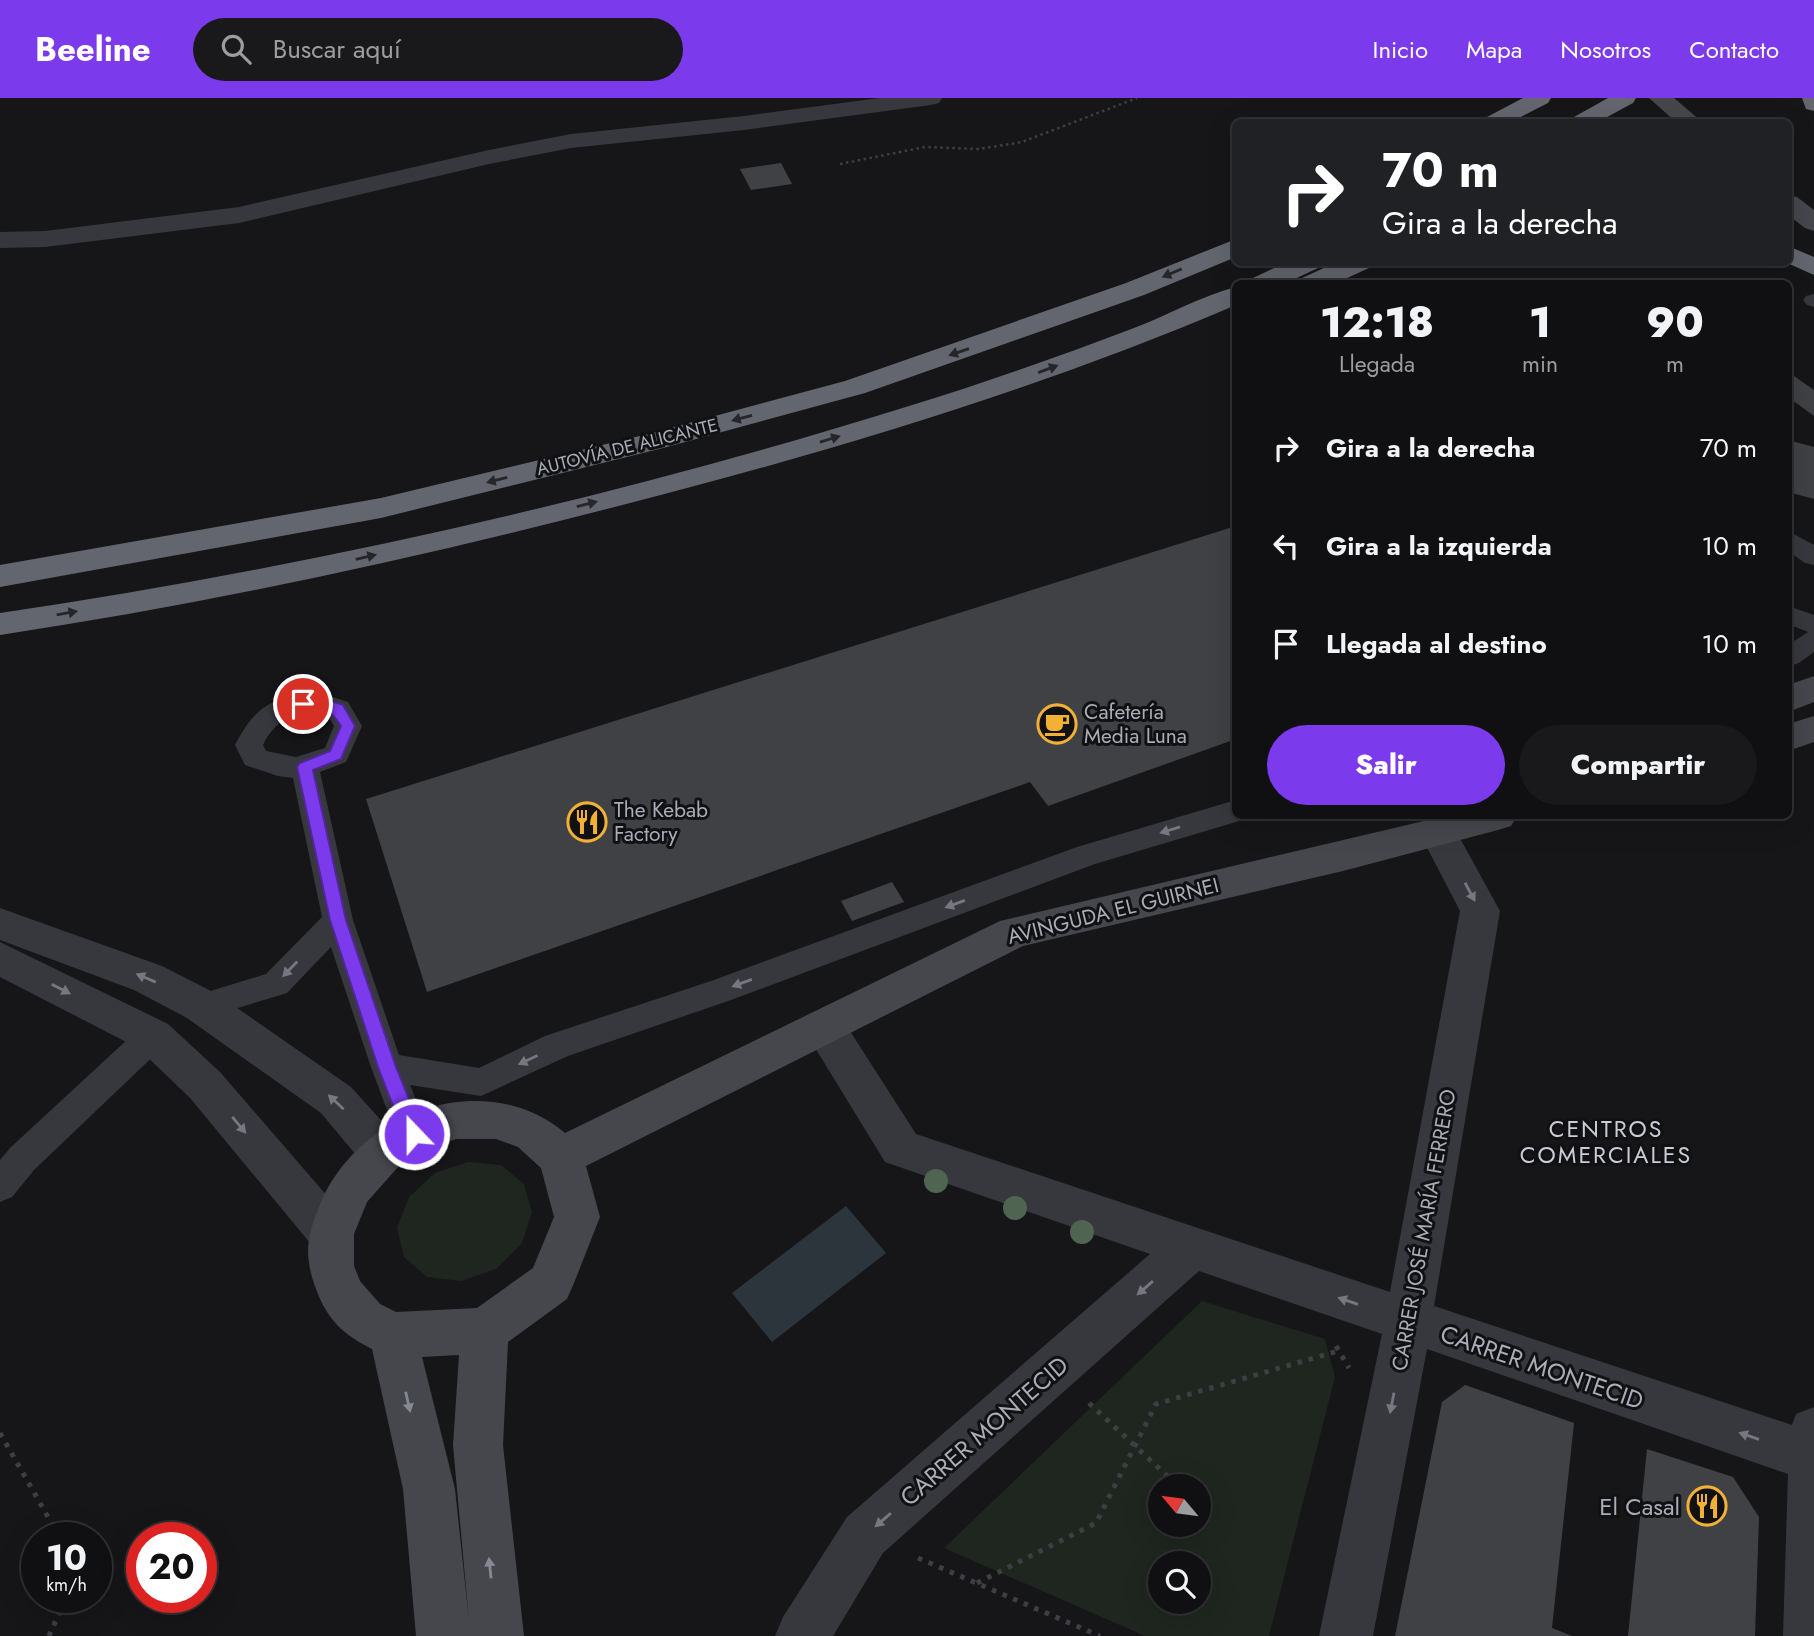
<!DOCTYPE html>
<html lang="es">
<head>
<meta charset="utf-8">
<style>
	:root { --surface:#101012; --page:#19191b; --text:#f1f3f6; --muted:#9c9d9f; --line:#303032; --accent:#7c3aed }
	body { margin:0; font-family:Jost,sans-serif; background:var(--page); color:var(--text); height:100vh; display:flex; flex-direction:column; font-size:26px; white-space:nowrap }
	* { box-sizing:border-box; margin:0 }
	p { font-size:23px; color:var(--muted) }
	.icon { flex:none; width:38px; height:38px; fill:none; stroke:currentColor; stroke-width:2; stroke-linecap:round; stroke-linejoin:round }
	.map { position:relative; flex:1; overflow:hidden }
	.sheet { position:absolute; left:1232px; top:182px; width:560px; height:539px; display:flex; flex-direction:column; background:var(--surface); border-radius:10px; box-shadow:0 7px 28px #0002,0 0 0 2px var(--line) }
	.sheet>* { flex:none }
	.hud { position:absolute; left:1232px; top:21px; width:560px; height:147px; border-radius:10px; box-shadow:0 7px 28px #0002,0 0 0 2px var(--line); background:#202124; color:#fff; overflow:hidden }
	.needle { width:46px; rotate:299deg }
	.buttons { position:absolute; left:1148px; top:1376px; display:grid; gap:14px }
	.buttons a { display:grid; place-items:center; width:63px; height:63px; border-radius:50%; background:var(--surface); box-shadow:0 7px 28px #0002,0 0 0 2px var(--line); font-size:35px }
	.speed { position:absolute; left:21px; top:1424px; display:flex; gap:14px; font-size:35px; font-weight:700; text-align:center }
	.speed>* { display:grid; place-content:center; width:91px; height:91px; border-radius:50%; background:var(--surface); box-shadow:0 7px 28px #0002,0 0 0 2px var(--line); line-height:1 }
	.speed small { font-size:18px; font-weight:400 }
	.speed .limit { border:10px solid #d22; background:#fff; color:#111 }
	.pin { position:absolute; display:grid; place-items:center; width:60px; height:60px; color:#fff; margin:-30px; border:4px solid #fff; border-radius:50%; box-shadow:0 2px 7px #0007 }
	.me { position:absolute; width:77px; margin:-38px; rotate:338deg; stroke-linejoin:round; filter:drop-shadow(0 0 5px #0008) }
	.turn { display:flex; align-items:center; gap:24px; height:147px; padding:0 35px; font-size:32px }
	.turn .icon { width:91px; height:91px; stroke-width:2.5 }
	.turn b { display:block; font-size:49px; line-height:60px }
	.eta { display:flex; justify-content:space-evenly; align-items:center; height:119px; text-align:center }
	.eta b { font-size:42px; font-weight:800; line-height:49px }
	.button { display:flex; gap:14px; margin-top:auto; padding:14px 35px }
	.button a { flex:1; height:80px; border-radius:42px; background:var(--accent); color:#fff; font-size:28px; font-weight:800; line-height:80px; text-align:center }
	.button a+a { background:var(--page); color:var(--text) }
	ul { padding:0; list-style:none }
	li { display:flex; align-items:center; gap:21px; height:98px; padding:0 35px }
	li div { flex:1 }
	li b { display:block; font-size:26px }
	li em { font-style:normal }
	header { display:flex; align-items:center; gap:42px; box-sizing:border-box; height:98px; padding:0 35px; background:var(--accent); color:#fff }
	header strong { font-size:33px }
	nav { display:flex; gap:38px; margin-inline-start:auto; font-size:24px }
	.search { width:490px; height:63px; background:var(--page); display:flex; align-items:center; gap:18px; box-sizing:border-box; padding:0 24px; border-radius:38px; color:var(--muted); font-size:26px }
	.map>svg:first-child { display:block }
	.green { fill:#1e261f; fill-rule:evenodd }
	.water { fill:#2c353c }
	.building { fill:#404145 }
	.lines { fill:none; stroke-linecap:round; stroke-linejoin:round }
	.path-far1 { stroke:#3d3f44; stroke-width:2.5; stroke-dasharray:2.5 3.5; stroke-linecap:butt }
	.path { stroke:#3d3f44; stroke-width:5; stroke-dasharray:4.5 7; stroke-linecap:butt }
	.lane { fill:#37383d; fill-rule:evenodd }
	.street { fill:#37383d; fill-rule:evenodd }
	.secondary { fill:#45474d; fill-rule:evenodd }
	.highway { fill:#63666e; fill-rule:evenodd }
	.tree { fill:#506452 }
	.oneway { fill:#26262a }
	.oneway2 { fill:#757881 }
	.oneway3 { fill:#858993 }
	.route { fill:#7c3aed; stroke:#51269a; stroke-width:2 }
	.labels { text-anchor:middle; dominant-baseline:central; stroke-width:6; stroke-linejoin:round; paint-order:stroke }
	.far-street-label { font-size:18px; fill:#a8adb8; stroke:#111113 }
	.poi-label { font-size:21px; fill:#a8adb8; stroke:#111113; text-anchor:start }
	.street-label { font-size:21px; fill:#a8adb8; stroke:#111113 }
	.neighbourhood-label { font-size:23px; letter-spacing:2px; fill:#c9ccd4; stroke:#111113 }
	.near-street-label { font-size:24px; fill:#a8adb8; stroke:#111113 }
	.near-poi-label { font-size:24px; fill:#a8adb8; stroke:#111113; text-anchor:end }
</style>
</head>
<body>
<header>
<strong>Beeline</strong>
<div class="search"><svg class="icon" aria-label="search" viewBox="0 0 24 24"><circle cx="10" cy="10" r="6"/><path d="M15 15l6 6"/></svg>Buscar aquí</div>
<nav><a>Inicio</a><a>Mapa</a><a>Nosotros</a><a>Contacto</a></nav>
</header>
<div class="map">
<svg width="1814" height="1538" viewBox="0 0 1814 1538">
	<rect width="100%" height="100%" fill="#161618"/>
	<g class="green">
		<path d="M468,1064L501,1067L524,1086L532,1114L522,1145L496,1171L461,1183L427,1179L404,1159L397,1130L409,1099L435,1075Z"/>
		<path d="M1202,1203L1325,1241L1335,1279L1269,1538H1145L944,1450ZM1160,1388H1199V1426H1160ZM1160,1465H1199V1503H1160Z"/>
	</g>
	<path class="water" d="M846,1108L886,1155L772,1244L732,1195Z"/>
	<g class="building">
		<path d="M781,65L792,86L751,92L740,71Z"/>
		<path d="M1791,276L1814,292V318L1795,304L1788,306Z"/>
		<path d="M1788,342L1814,349V401L1788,394Z"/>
		<path d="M1236,428V641L1048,708L1030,684L427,894L366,701Z"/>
		<path d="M892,784L904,804L852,823L841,803Z"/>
		<path d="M1465,1287L1574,1325L1552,1530L1572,1538H1395L1442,1304Z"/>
		<path d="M1647,1351L1733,1379L1759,1419L1755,1538H1628Z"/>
	</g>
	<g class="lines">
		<path class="path-far1" d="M840,66L925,49L979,51L1022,44L1137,0"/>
		<g class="path">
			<path d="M1336,1248L1349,1270"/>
			<path d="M1089,1305L1178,1388"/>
			<path d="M0,1335L60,1440"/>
			<path d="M918,1460L1100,1538"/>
			<path d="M977,1485L1096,1425L1156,1306L1338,1253"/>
			<path d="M49,1538L66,1500"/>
		</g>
		<g class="lane">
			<path d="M1814,196V209L1807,207L1803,202L1806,198Z"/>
			<path d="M1788,433L1814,447V467L1805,465L1788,453Z"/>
			<path d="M1788,508L1814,517V554L1799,565L1790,568L1788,547L1808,534L1788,526Z"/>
			<path d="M320,595L348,604L362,628L346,664L320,674L353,822L399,957L479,970L545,938L711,883L1077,749L1236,702V718H1248L1246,721L1095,766L731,902L568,958L481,998L410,987L430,1036L425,1047L413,1051L401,1047L396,1036L371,969L331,849L287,895L202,921L191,917L186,908L191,899L266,876L322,819L293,680L278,678L245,667L235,647C257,605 274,599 320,595ZM318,614L328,618L334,628L325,650L296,659L266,653L263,647C275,622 291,617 318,614Z"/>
			<path d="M153,924L164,928L169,938L164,948L34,1072L12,1099L0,1104V1062L10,1050L142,928Z"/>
		</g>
		<g class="street">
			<path d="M880,0H942L939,5L931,7L744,32L571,50L489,66L239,125L45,149L0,150V134L45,133L239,109L489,52L571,36L744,18Z"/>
			<path d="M1438,720L1451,724L1500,813L1434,1208L1792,1327L1796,1316L1814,1309V1538H1783L1788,1376L1427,1251L1373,1538H1319L1382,1236L1199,1173L883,1455L833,1538H775L783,1519L847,1419L1150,1156L885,1064L809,940L803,928L809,916L824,911L839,916L916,1036L1390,1194L1460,813L1419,734L1425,724Z"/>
			<path d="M0,810L162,868L217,896L351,989L398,1041L404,1055L398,1069L382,1075L366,1069L321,1015L187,920L134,892L0,842Z"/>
			<path d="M0,844L168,926L220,974L347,1121L354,1136L347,1151L331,1157L315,1151L190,1000L138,950L0,879Z"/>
		</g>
		<g class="secondary">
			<path d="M1649,0H1674L1702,24H1676Z"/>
			<path d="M1788,97L1797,99L1814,112V133L1805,130L1788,117Z"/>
			<path d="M1814,578V604L1788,614V587Z"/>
			<path d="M1814,618V644L1788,653V626Z"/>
			<path d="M1445,718H1517L1511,728L1498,732L1343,773L1023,848L586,1068L600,1119L574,1185L567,1201L508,1244L503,1347L524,1538H416L403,1391L372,1251C343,1236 328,1223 316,1191C303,1156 307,1138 321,1104C360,1013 485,968 565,1035L1000,823ZM456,1041H496L518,1049L541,1070L554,1119L533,1170L477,1210L396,1214L380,1206L360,1183L354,1168V1136L367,1104L398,1069L427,1051ZM459,1257L453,1347L469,1523L455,1391L422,1259Z"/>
		</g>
		<g class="highway">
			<path d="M1523,0H1551L1548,5L1511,24H1483L1487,19Z"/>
			<path d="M1608,0H1636L1633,5L1598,24H1570L1574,19Z"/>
			<path d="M1802,0H1814V13L1806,11Z"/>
			<path d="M1236,141V159L1144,197L865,295L667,349L381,420L0,489V467L381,400L648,336L845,283L1126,185Z"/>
			<path d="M1788,148L1814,159V177L1785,164H1788Z"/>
			<path d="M1287,164H1322L1318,170L1284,186H1249L1253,180Z"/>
			<path d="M1337,164H1373L1369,170L1334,186H1298L1302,180Z"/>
			<path d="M1236,189V207C1039,291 836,352 630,405C423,459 212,505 0,537V515C305,470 615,400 909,308C985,285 1060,258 1134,230C1168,217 1201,198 1236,189Z"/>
		</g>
	</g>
	<g class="tree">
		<circle cx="936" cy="1083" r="12"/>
		<circle cx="1015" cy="1110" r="12"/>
		<circle cx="1082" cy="1134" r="12"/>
	</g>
	<defs><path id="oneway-solid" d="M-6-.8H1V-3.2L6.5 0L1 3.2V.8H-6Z" transform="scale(1.75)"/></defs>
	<g class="oneway">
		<use href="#oneway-solid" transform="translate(1172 175) rotate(157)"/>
		<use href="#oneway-solid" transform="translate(959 254) rotate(161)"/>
		<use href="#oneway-solid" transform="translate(1048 271) rotate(-20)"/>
		<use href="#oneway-solid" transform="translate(742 320) rotate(165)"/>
		<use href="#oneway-solid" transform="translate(830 341) rotate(-17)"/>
		<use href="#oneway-solid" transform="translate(497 382) rotate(166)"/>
		<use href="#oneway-solid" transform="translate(587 406) rotate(-14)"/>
		<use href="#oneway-solid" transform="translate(366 459) rotate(-13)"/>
		<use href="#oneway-solid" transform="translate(67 515) rotate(-10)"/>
	</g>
	<g class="oneway2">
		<use href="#oneway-solid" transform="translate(1170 732) rotate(163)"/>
		<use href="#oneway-solid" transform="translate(1470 794) rotate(62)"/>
		<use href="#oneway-solid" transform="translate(955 806) rotate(160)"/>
		<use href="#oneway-solid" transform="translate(290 871) rotate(134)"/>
		<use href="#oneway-solid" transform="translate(146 880) rotate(-157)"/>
		<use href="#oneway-solid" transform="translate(742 885) rotate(160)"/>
		<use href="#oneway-solid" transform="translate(61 891) rotate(27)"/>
		<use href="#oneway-solid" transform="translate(528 962) rotate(155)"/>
		<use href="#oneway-solid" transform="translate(336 1004) rotate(-137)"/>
		<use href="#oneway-solid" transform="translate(239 1027) rotate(50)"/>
		<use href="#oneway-solid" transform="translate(1145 1190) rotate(139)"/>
		<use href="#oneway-solid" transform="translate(1348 1203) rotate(-161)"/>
		<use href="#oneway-solid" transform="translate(1392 1305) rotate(101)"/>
		<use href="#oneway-solid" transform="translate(1749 1338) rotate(-161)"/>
		<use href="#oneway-solid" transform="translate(883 1422) rotate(139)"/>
	</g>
	<g class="oneway3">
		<use href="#oneway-solid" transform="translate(408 1304) rotate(77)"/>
		<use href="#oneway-solid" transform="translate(490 1470) rotate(-96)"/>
	</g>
	<path class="route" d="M320,599L343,607L355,628L341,661L313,672L346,822L396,969L423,1036L420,1041L414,1044L407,1041L404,1036L378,969L330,822L297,669L300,665L330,653L341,628C331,611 322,609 303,611L296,606L298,602Z"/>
	<defs>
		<g id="cafe-ring" transform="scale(2.0125)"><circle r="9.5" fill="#111113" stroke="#f2b134" stroke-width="1.5"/><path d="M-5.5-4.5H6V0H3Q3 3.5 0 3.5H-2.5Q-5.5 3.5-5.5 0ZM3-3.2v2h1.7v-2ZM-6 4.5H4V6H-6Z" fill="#f2b134"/></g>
		<g id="restaurant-ring" transform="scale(2.0125)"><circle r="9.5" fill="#111113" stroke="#f2b134" stroke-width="1.5"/><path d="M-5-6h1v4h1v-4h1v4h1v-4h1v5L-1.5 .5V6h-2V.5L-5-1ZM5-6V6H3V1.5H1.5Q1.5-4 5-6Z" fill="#f2b134"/></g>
	</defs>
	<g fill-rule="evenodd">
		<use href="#cafe-ring" x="1057" y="626"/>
		<use href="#restaurant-ring" x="587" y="724"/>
		<use href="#restaurant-ring" x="1707" y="1408"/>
	</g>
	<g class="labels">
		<g class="far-street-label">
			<text transform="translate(627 349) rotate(-14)">AUTOVÍA DE ALICANTE</text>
		</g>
		<g class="poi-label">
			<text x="1084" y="614">Cafetería<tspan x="1084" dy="24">Media Luna</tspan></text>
			<text x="614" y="712">The Kebab<tspan x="614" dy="24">Factory</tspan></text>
		</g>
		<g class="street-label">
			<text transform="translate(1113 813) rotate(-14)">AVINGUDA EL GUIRNEI</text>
			<text transform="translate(1424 1132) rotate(-80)">CARRER JOSÉ MARÍA FERRERO</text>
		</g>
		<g class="neighbourhood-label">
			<text x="1606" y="1031">CENTROS<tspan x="1606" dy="26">COMERCIALES</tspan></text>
		</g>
		<g class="near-street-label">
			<text transform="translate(1542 1269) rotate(19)">CARRER MONTECID</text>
			<text transform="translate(984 1333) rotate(-41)">CARRER MONTECID</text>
		</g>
		<g class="near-poi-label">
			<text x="1680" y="1408">El Casal</text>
		</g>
	</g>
</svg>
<div class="buttons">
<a><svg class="needle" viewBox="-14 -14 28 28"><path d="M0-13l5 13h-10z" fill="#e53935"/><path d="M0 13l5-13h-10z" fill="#9c9d9f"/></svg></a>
<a><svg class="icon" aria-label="search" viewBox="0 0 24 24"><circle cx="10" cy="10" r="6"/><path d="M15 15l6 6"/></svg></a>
</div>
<div class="speed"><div>10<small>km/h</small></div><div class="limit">20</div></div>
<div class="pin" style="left:303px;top:606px;background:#d93025"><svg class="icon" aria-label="arrive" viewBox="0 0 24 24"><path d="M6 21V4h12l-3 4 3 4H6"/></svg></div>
<svg class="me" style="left:414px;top:1036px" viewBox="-20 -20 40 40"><circle r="17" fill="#7c3aed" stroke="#fff" stroke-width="3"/><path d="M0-11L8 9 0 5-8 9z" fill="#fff"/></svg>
<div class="hud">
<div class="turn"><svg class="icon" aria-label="right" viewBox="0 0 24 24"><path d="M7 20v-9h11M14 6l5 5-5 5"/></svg><div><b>70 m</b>Gira a la derecha</div></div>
</div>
<section class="sheet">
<div class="eta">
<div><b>12:18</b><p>Llegada</p></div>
<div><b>1</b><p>min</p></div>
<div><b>90</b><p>m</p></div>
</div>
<ul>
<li><svg class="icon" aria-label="right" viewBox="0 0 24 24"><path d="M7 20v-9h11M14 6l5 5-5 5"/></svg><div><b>Gira a la derecha</b></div><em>70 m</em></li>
<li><svg class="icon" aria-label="left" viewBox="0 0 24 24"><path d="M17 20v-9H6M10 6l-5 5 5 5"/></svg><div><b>Gira a la izquierda</b></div><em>10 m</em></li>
<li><svg class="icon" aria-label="arrive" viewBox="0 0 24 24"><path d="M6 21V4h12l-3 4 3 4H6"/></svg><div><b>Llegada al destino</b></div><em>10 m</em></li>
</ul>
<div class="button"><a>Salir</a><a>Compartir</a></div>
</section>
</div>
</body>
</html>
